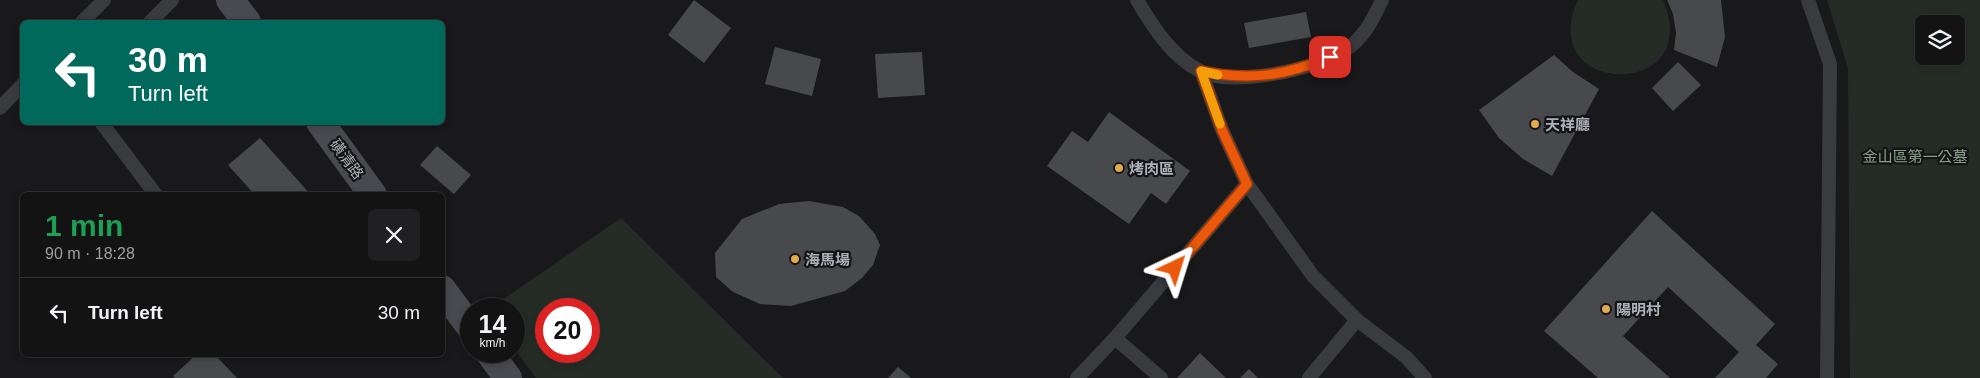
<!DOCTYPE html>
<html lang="en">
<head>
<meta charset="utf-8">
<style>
	:root { --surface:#131314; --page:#202022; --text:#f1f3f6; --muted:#9d9ea0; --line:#323234 }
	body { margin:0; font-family:Helvetica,"Noto Sans TC",sans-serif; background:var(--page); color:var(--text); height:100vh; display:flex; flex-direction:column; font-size:19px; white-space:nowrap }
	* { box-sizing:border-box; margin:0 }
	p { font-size:16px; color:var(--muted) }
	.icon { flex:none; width:28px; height:28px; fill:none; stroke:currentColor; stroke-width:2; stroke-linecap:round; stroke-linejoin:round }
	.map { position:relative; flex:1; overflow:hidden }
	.details { position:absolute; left:20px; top:192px; width:425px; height:165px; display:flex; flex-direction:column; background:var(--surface); border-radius:8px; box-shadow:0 2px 8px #0003,0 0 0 1px var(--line) }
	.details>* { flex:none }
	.hud { position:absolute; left:20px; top:20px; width:425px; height:105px; border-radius:8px; box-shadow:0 2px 8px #0003,0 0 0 1px var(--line); background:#00695c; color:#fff; overflow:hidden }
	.fabs { position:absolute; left:1915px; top:15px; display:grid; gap:10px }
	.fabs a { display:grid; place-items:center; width:50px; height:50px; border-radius:8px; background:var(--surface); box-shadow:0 2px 8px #0003,0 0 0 1px var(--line); font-size:25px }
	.speed { position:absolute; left:460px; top:298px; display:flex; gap:10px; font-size:25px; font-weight:700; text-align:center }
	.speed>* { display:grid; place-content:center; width:65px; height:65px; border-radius:50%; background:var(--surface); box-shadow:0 2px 8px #0003,0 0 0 1px var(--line); line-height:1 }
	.speed small { font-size:12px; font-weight:400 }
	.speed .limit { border:8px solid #d22; background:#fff; color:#111 }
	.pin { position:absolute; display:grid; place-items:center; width:42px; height:42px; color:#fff; margin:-21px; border-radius:10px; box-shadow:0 2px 8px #0006 }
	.me { position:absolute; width:55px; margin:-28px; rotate:41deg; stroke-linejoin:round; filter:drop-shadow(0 0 4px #0008) }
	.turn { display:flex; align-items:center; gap:18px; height:105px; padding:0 25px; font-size:22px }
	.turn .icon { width:65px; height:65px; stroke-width:2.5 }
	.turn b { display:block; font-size:35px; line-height:42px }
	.round { display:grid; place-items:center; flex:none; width:52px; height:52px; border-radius:8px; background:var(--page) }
	.overview { display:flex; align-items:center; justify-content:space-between; height:85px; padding:0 25px }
	h1 { font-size:30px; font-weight:700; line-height:38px; color:#1e9e55 }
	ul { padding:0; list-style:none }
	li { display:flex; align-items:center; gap:15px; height:70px; padding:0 25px; border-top:1px solid var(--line) }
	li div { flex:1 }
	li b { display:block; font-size:19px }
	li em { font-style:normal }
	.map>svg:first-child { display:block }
	.green { fill:#252c26; fill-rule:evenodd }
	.building { fill:#48494d }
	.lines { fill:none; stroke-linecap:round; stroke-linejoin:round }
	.lane { stroke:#3a3b3f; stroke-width:14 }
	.secondary { stroke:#484a4f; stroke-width:28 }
	.route-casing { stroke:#983908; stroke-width:12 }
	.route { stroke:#ea580c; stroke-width:9 }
	.slow { stroke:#f59e0b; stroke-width:9 }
	.poi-dot { fill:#e1aa4b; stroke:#141416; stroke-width:2 }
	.labels { text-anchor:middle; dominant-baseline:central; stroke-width:4.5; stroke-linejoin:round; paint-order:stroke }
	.poi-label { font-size:15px; font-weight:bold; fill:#acb1b9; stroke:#141416; text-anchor:start }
	.park-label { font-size:15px; fill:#85a286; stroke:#141416 }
	.street-label { font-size:15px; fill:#acb1b9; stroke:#141416 }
</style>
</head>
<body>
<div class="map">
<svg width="1980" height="378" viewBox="0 0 1980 378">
	<rect width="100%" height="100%" fill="#19191b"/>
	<g class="green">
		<path d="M1578,0H1663C1706,101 1533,97 1578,0Z"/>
		<path d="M1827,0H1980V378H1850L1848,68ZM1924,24H1956V56H1924Z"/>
		<path d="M621,218L783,378H536L514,348V309H489ZM546,309H589V351H546Z"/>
	</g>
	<g class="building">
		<path d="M694,0L731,28L704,63L668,35Z"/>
		<path d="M1667,0H1721L1725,37L1717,67L1674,50L1676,33L1673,14Z"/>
		<path d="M1306,12L1311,37L1249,48L1244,23Z"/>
		<path d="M775,47L821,59L812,96L765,84Z"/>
		<path d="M922,52L925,95L878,98L875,54Z"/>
		<path d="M1554,55L1573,72L1599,89L1552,176L1523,159L1499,138L1479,110Z"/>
		<path d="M1678,62L1701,85L1673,111L1652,88Z"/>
		<path d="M1109,112L1190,171L1166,204L1151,193L1129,224L1047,166L1072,131L1088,142Z"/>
		<path d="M260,138L311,195H255L228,165Z"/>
		<path d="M437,146L471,175L454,194L420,165Z"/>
		<path d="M809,201L843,207L859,216L875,234L880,245L873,265L862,278L845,291L791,306L760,304L733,292L716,277L715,253L742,219L779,204Z"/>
		<path d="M1652,211L1775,324L1756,345L1778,364L1766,378H1715L1739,352L1668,287L1623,336L1670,378H1598L1544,331Z"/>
		<path d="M1200,353L1226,378H1177Z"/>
		<path d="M196,355H215L237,378H175L173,376Z"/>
		<path d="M898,367L911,378H888Z"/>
		<path d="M1249,369L1258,378H1240Z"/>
	</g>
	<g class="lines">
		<g class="lane">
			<path d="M1137,0C1153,27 1171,56 1200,71C1231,87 1315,70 1344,51C1363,39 1373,20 1382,0"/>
			<path d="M1808,0L1830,64L1827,378"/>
			<path d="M82,22L104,0"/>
			<path d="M150,22L172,0"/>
			<path d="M1201,71L1222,130L1247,184L1313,276L1357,320L1406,357L1425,378"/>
			<path d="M0,108L22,85"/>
			<path d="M101,122L156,195"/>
			<path d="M1115,338L1161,378"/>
			<path d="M1077,378L1115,338L1247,184"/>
			<path d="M1309,378L1357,320"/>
		</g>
		<g class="secondary">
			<path d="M230,0L247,22"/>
			<path d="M320,122L373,195"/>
			<path d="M442,289L471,328"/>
			<path d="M488,351L508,378"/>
		</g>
	</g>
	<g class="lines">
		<g class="route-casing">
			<path id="route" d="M1175,268L1247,184L1222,130L1201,71C1249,81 1285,76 1330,57"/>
		</g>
		<use href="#route" class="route"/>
		<path class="slow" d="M1218,75L1201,71L1220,124"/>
	</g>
	<g class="poi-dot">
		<circle cx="1535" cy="124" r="5"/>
		<circle cx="1119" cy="168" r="5"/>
		<circle cx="795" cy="259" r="5"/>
		<circle cx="1606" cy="309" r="5"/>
	</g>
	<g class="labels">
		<g class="poi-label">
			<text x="1545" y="124">天祥廳</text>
			<text x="1129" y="168">烤肉區</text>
			<text x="805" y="259">海馬場</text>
			<text x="1616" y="309">陽明村</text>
		</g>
		<g class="park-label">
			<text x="1915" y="156">金山區第一公墓</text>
		</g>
		<g class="street-label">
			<text transform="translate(347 159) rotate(54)">磺清路</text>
		</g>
	</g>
</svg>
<div class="fabs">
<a><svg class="icon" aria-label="layers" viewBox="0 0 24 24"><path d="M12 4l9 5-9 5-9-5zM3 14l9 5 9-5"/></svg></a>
</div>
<div class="speed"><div>14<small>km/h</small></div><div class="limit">20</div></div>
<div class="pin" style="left:1330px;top:57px;background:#d93025"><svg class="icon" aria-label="arrive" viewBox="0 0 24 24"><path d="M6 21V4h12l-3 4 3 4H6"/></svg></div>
<svg class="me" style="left:1175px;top:268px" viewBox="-20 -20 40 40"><path d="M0-17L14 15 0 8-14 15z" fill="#ea580c" stroke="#fff" stroke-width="4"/></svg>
<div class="hud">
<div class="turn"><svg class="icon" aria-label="left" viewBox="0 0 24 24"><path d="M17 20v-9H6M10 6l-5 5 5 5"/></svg><div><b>30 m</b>Turn left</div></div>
</div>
<section class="details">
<div class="overview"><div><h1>1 min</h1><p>90 m · 18:28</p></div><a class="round"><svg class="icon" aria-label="close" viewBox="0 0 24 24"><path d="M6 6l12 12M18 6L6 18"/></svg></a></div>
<ul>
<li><svg class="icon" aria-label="left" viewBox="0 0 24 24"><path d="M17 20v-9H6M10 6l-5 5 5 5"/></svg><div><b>Turn left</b></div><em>30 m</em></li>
</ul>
</section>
</div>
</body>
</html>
